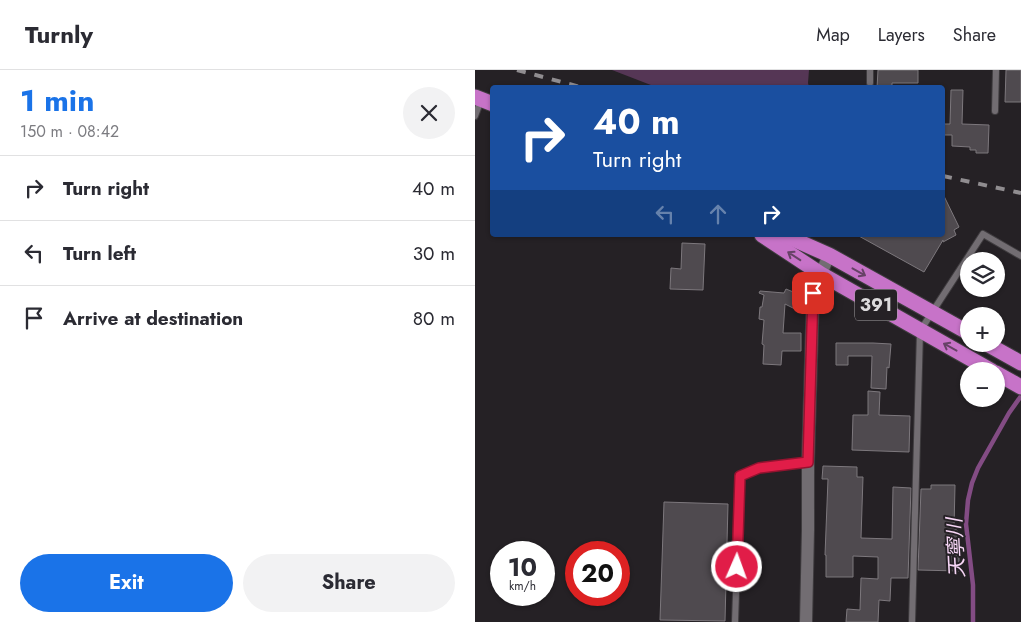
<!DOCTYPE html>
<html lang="en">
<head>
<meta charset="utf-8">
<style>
	:root { --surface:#fff; --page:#f2f2f3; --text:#2b2b33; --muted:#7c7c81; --line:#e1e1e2; --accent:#1a73e8 }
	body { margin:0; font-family:Jost,"Noto Sans JP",sans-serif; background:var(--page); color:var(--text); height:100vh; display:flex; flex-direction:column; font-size:19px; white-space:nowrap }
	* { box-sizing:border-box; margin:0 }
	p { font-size:16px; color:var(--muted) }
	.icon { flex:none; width:28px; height:28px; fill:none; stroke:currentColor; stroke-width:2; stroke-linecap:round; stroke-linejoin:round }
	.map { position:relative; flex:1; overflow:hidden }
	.sheet { display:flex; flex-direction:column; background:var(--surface); width:475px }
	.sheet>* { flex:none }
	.hud { position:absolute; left:15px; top:15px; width:455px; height:152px; border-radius:5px; box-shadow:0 1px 4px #0004; background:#1a4fa0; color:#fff; overflow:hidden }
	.buttons { position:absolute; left:485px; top:182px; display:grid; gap:10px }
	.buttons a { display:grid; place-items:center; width:45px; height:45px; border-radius:50%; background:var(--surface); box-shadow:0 1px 4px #0004; font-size:25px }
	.speed { position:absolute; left:15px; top:471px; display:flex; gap:10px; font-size:25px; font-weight:700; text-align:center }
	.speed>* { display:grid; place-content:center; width:65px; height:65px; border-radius:50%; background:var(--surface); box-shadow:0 1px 4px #0004; line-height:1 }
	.speed small { font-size:12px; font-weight:400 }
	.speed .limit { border:8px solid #d22; background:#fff; color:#111 }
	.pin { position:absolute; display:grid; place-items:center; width:42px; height:42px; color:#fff; margin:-21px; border-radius:10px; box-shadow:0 2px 8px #0006 }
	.me { position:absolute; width:55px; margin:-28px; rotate:2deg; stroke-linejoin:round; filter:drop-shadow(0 0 4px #0008) }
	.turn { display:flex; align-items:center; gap:18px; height:105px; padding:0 20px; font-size:22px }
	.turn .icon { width:65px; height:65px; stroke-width:2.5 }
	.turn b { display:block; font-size:35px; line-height:42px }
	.lanes { display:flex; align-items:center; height:48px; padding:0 20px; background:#0003; justify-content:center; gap:25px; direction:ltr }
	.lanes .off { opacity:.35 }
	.round { display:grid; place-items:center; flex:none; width:52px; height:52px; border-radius:26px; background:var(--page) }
	.headline { display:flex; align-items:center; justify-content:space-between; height:85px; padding:0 20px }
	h1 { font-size:30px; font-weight:700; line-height:38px; color:var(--accent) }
	.cta { display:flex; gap:10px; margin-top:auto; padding:10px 20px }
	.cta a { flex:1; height:58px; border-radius:30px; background:var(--accent); color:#fff; font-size:20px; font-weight:700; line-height:58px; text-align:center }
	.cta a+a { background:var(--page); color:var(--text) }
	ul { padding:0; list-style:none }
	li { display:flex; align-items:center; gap:15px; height:65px; padding:0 20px; border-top:1px solid var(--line) }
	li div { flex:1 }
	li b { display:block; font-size:19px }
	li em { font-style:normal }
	header { display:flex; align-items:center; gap:30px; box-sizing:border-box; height:70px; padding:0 25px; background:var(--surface); border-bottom:1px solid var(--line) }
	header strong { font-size:24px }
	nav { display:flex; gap:28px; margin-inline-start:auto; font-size:18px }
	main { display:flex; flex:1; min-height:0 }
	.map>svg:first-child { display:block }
	.green { fill:#553655 }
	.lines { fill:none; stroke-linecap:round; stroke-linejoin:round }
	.stream { stroke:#834c84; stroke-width:4.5 }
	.building { fill:#4f4a4f; stroke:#7d787d }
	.lane-casing { stroke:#3f3c3f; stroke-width:8 }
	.street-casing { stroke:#3f3c3f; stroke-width:14 }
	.highway-casing { stroke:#3f3c3f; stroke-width:17 }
	.lane { stroke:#726d72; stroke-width:6 }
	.street { stroke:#726d72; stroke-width:12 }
	.highway { stroke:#c773c8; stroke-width:15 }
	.rail { stroke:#908d90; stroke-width:4; stroke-dasharray:9 9; stroke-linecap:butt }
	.oneway { stroke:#664266 }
	.route-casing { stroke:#92132f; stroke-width:12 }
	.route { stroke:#e11d48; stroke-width:9 }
	.labels { text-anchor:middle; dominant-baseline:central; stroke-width:4; stroke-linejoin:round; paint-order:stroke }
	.shield { fill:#252125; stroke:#a5a2a5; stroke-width:1 }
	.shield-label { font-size:18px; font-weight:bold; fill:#dcdadc }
	.water-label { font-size:20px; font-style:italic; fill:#f8d7f7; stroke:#252125 }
</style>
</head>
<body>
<header>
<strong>Turnly</strong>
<nav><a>Map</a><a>Layers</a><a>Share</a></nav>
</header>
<main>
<section class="sheet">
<div class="headline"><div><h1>1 min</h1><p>150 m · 08:42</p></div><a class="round"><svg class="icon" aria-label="close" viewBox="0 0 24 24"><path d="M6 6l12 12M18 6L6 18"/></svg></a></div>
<ul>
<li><svg class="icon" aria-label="right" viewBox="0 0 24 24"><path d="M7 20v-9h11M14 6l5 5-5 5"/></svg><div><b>Turn right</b></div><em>40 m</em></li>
<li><svg class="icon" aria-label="left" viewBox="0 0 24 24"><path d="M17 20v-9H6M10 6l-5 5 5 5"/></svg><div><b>Turn left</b></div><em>30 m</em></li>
<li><svg class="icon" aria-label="arrive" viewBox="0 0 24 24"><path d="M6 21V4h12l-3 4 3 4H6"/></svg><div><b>Arrive at destination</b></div><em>80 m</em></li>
</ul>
<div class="cta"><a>Exit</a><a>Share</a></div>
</section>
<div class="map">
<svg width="546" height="552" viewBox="0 0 546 552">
	<rect width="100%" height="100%" fill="#252125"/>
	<path class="green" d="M137,0H334L333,13L334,17H181Z"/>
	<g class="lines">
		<path class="stream" d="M498,552V515L491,454L493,430L497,413L503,398L534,343L546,326"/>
	</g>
	<g class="building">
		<path d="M403,0H443V13H417V18H402Z"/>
		<path d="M531,0H546V32H530Z"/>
		<path d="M476,20H488L487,54L514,55L513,83H501V80H495V77L477,76V65H468V54H475Z"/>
		<path d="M468,124L484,157L479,160L481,165L468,172V170L449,202L382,165H468Z"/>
		<path d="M207,173L230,174L228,220L195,219L196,198L206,199Z"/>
		<path d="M311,219L328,226L322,240L310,234L308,263H326V281H307L306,295L288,294L289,275L287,274L289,250L284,249L285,237H287L289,225L284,223L285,221L309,223Z"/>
		<path d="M361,273H398L416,274L414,298L412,297L411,319L396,318L397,286H373V295H361Z"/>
		<path d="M393,321L405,322L404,345L435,346L434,382L377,380L378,345H393Z"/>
		<path d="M348,396L382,397V407H388L386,468L417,469L418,417L436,418L433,508H416L415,531L404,530L403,552H371L372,539L385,540L386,508L403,509V487L378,486V507H351V485H350L353,409H347Z"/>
		<path d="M456,415H480L479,459L482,460V487H484V501L443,500L446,419H456Z"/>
		<path d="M189,432L253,434L250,551L185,550Z"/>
	</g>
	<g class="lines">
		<g class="lane-casing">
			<g id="lane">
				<path d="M395,0V13"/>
				<path d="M520,41L521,0"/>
				<path d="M0,46L6,30"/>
				<path d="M260,552L265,406L284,398L333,392"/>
				<path d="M437,552L445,261L508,164L546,186"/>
			</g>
		</g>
		<g class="street-casing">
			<path id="street" d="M331,552L333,460V392L338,223L354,185"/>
		</g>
		<g class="highway-casing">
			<g id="highway">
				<path d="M0,27L18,34"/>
				<path d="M287,165L346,204L517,301"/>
				<path d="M309,165L354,185L494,263"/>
				<path d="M512,274L546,293"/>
				<path d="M521,303L546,317"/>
			</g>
		</g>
		<use href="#lane" class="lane"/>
		<use href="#street" class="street"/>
		<use href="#highway" class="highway"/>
		<g class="rail">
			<path d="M42,0L109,18"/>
			<path d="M468,106L546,123"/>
		</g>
	</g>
	<defs><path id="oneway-shaft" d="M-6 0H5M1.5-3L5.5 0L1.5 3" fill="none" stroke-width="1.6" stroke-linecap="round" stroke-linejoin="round" transform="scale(1.25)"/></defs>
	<g class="oneway">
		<use href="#oneway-shaft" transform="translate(319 186) rotate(-147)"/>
		<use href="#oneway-shaft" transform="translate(384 202) rotate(29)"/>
		<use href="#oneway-shaft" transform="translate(475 277) rotate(-151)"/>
	</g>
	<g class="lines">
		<g class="route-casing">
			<path id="route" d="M262,497L265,406L284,398L333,392L338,223"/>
		</g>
		<use href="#route" class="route"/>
	</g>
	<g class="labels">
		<rect class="shield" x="380" y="219.5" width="42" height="31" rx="4"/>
		<g class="shield-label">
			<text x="401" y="235">391</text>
		</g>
		<g class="water-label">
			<text transform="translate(481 478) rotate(-93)">天寧川</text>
		</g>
	</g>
</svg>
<div class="buttons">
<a><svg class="icon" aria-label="layers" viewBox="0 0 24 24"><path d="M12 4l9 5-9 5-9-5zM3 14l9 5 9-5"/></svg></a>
<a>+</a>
<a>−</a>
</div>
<div class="speed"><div>10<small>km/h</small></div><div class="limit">20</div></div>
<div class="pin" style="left:338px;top:223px;background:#d93025"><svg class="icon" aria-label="arrive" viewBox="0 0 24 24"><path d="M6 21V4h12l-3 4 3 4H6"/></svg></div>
<svg class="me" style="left:262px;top:497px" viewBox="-20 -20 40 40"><circle r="17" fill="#e11d48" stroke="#fff" stroke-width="3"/><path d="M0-11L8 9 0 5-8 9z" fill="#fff"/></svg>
<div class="hud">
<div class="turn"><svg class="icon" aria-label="right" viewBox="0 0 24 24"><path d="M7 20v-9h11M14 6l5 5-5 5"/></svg><div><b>40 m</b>Turn right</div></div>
<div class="lanes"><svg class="icon off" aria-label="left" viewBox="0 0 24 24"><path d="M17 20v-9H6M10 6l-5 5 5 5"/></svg><svg class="icon off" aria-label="ahead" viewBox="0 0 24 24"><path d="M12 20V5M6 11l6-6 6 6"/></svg><svg class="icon" aria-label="right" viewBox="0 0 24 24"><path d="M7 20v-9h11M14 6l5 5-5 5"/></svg></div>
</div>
</div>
</main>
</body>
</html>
